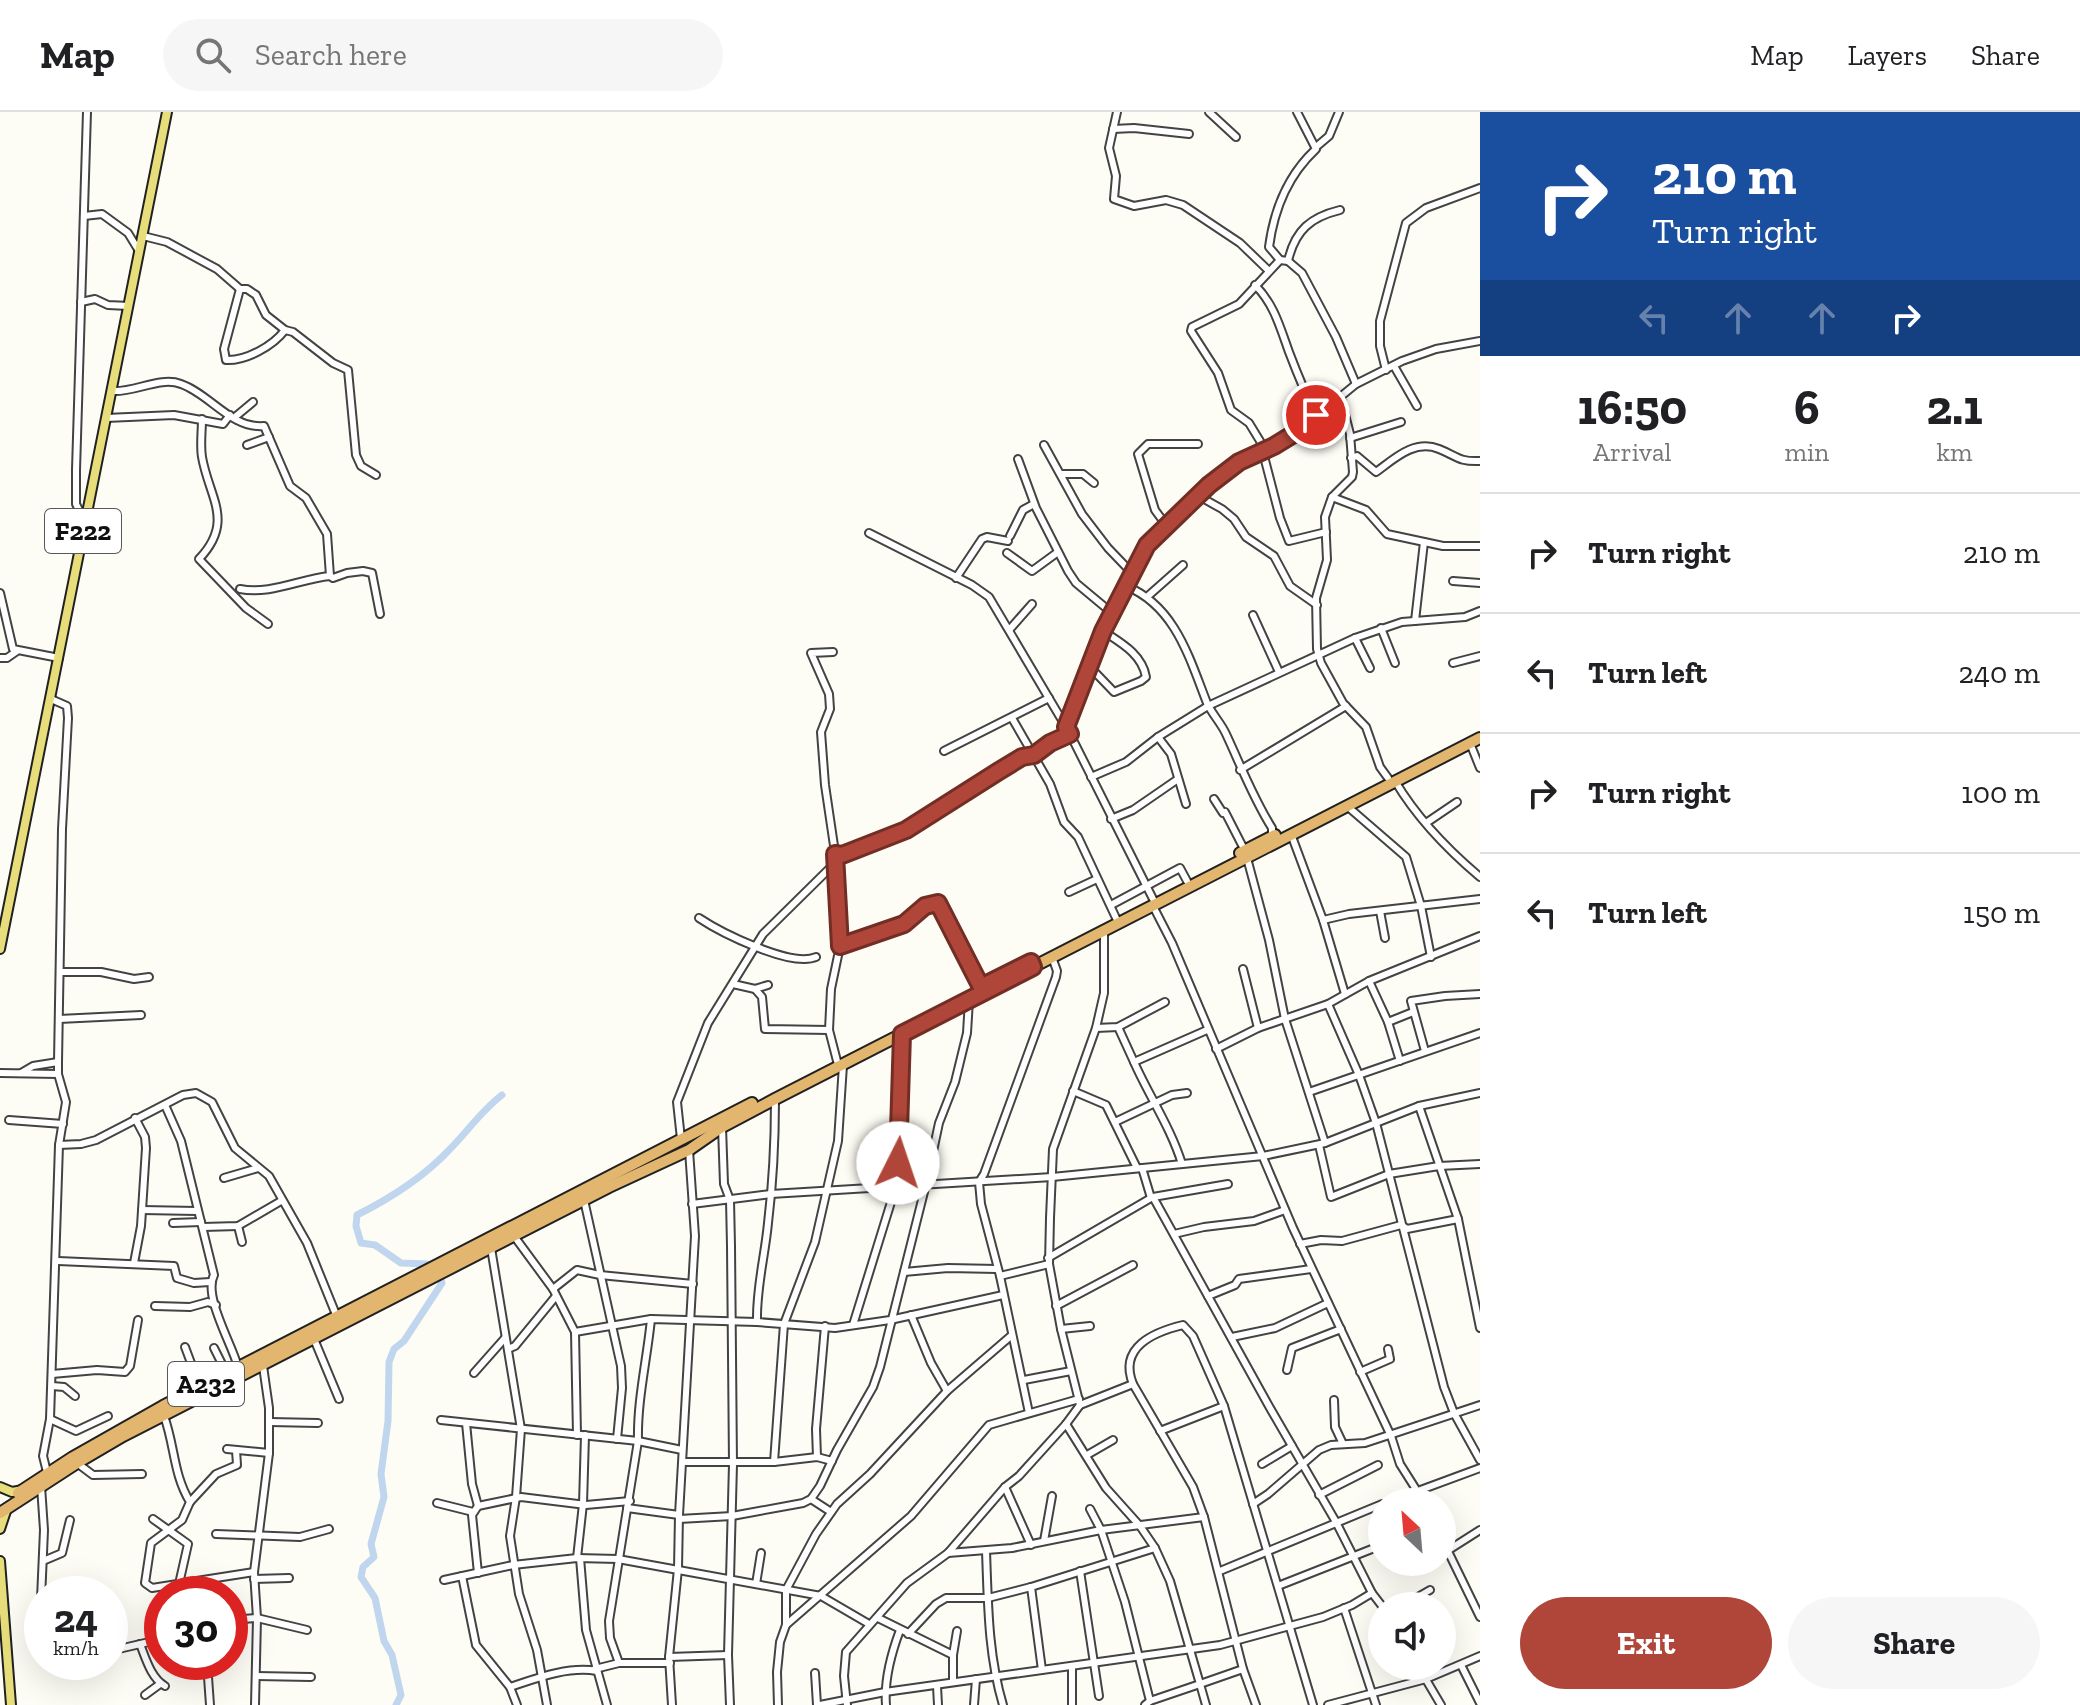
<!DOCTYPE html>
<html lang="en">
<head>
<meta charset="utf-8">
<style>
	:root { --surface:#fff; --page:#f6f6f6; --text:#202124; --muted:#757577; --line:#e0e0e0; --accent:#b04639 }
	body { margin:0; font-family:"Zilla Slab",serif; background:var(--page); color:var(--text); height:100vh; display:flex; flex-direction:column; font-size:30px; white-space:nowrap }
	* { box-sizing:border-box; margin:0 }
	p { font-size:26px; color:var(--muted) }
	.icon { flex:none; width:44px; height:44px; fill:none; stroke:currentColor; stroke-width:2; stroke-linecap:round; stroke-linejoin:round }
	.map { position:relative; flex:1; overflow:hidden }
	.side { display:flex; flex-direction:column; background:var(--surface); width:600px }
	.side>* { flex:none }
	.banner { background:#1a4fa0; color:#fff; overflow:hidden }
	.needle { width:52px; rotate:334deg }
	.buttons { position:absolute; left:1368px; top:1376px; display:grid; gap:16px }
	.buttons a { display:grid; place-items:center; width:88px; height:88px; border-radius:50%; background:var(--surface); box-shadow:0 8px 32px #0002; font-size:40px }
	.speed { position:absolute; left:24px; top:1464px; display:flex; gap:16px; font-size:40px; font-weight:700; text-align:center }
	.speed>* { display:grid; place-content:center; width:104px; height:104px; border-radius:50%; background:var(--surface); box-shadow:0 8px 32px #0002; line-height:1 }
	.speed small { font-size:20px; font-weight:400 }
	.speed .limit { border:12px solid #d22; background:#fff; color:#111 }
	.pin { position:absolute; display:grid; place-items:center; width:68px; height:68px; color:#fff; margin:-34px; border:4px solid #fff; border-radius:50%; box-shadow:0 2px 8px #0007 }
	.me { position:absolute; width:88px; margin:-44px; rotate:4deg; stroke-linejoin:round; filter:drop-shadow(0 0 6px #0008) }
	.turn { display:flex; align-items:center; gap:28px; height:168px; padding:0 40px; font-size:36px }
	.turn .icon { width:104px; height:104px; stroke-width:2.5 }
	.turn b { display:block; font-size:56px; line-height:68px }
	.lanes { display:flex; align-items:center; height:76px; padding:0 40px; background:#0003; justify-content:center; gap:40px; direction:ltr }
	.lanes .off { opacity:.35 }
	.eta { display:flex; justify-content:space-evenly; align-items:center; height:136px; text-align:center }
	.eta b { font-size:48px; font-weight:700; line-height:56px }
	.primary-button { display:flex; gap:16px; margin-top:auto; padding:16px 40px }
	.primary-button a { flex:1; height:92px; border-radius:48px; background:var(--accent); color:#fff; font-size:32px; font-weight:700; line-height:92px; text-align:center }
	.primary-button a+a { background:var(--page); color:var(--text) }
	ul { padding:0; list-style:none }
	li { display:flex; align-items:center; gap:24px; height:120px; padding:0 40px; border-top:2px solid var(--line) }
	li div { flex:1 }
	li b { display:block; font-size:30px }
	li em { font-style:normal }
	header { display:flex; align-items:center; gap:48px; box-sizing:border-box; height:112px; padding:0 40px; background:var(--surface); border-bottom:2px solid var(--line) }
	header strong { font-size:38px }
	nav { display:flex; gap:44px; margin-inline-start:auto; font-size:28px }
	.search { width:560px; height:72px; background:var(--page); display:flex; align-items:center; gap:20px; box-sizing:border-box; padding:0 28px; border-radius:44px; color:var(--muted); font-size:30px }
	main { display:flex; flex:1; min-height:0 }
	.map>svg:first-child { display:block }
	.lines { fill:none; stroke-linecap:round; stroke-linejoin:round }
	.river { stroke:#c0d6ef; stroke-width:7 }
	.minor-casing { stroke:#434343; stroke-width:10 }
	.major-casing { stroke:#212121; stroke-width:12 }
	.highway-casing { stroke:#212121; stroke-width:14 }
	.minor { stroke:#fff; stroke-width:6 }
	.major { stroke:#e7de7b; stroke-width:8 }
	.highway { stroke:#e2b66f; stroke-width:10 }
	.route-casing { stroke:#722e25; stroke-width:20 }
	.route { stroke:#b04639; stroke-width:14 }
	.labels { text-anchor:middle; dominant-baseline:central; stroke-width:8; stroke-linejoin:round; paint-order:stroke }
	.shield { fill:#fff; stroke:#585858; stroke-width:2 }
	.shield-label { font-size:26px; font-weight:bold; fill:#101010 }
</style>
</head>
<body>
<header>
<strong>Map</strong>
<div class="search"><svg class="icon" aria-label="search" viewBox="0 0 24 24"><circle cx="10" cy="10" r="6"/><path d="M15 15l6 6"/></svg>Search here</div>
<nav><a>Map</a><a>Layers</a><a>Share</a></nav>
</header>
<main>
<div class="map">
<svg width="1480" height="1593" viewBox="0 0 1480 1593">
	<rect width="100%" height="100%" fill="#fefdf5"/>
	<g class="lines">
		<path class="river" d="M396,1593L401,1583L392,1543L384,1529L375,1486L361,1465L363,1455L374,1445L371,1432L384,1385L381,1362L388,1309L389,1250L394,1237L404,1229L442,1171L439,1160L427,1157V1152L401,1151L375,1133L361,1131L356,1114L357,1103C391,1086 424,1065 450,1037C468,1019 481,999 502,983"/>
		<g class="minor-casing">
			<g id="minor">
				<path d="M1117,0L1109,36L1116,64L1114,87L1134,94L1166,88L1183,93L1240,131L1269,159"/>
				<path d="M1209,0L1236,25"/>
				<path d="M1297,0L1316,37C1288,63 1274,97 1269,135L1280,148L1288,149L1302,161L1336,225L1356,272"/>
				<path d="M1113,17L1134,16L1189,22"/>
				<path d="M1316,35L1329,24L1339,0"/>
				<path d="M84,104L102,102L128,121L139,139"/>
				<path d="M143,124L167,130L217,157L240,177H247L256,183L266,203L285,218L293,220L333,251L348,258L356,343L361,354L376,363"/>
				<path d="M1280,148L1239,192L1192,215L1191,219L1218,261L1231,298L1249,311L1260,329L1280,406L1289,429L1326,420"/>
				<path d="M1288,149C1295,118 1311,105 1340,98"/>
				<path d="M1255,173C1274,192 1280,215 1289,240C1297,261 1306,283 1316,303"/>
				<path d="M240,177L224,237L226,248C246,249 273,234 285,218"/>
				<path d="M81,190L95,187L108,193L129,194"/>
				<path d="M1394,254L1417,294"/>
				<path d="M1386,258L1380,234V209L1406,111L1426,96L1480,76"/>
				<path d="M112,279C134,281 160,264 181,272C210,282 231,317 264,314L290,374L306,386L327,422L330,464L333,466L347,461L363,459L372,461L380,502"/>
				<path d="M1341,287L1350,322L1353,360L1352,365L1332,385L1325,405L1327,448L1316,486L1317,537L1321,551L1343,591L1366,615L1380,655L1388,666"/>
				<path d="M235,305L253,290"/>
				<path d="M106,306L174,303L223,312L230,303"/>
				<path d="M202,307C202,319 200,333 202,345C209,386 235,409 199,447L246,496L268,512"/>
				<path d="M1350,326L1401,310"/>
				<path d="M247,333L269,325"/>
				<path d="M1044,333L1082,402L1108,436L1132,461"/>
				<path d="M1351,346L1357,344L1376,360C1394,347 1414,327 1439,337C1457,344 1458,350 1480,349"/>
				<path d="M1018,347L1036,396L1068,459L1076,471L1112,501"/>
				<path d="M1062,362H1083L1094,371"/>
				<path d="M1197,383L1222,397L1234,407L1246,425L1274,444L1290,474L1317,493"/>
				<path d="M1332,385L1366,398L1387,422L1443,434H1480"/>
				<path d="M85,410L76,392V358L87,0"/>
				<path d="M1166,413L1209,373L1239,350L1274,334L1300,318L1356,272L1402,249L1436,237L1480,229"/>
				<path d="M869,421L972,473L989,485L1066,615"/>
				<path d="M1010,424L1023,398L1034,392"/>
				<path d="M1007,441L1032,459L1058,440"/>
				<path d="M956,466L982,427L987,425L1008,429"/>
				<path d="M1453,469L1480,471"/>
				<path d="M1126,474C1175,494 1189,545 1207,591C1212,602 1221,611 1226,622C1241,654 1253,686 1272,716V725"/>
				<path d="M240,477C270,483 300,467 330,464"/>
				<path d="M0,481L13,537L59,546"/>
				<path d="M1148,484L1183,453"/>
				<path d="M1253,503L1279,560"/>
				<path d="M1415,509L1424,430"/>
				<path d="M1381,516L1395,551"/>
				<path d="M1010,517L1032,492"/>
				<path d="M1355,526L1370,556"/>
				<path d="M833,540L811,541L829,582L830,597L821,620L825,673L837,754L836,784L840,834L831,877L829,918L837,949"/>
				<path d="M0,546H7L17,539"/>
				<path d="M1453,551L1480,544"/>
				<path d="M1089,554L1114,580L1141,569L1146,565C1142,542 1121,531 1103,519"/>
				<path d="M1012,606L1050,672L1064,710L1078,725L1116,806"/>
				<path d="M1066,615C1086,553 1121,460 1166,413L1155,398L1138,342L1148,332H1198"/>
				<path d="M1158,625L1171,642L1186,692"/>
				<path d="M1470,631L1480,656"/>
				<path d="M944,639L1049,586"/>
				<path d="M1240,658L1346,594"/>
				<path d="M1091,665L1126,650L1158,625L1208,594L1355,526L1402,510L1465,505L1480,499"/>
				<path d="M1395,669C1417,706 1448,738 1480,765"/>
				<path d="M1214,687L1223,701"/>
				<path d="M1347,694L1406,745L1421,794L1431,845"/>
				<path d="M1225,700L1245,739"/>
				<path d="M1111,707L1133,698L1178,667"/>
				<path d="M1426,711L1457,690"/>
				<path d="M1291,722L1323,808L1345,882"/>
				<path d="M835,742L842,743L906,718L999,659L1022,645L1034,643L1050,631L1070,622L1153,787"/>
				<path d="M1247,746L1269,828L1285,907L1325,1031"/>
				<path d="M1069,780L1097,767"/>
				<path d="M1111,793L1180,756L1187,769"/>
				<path d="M1153,794L1172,831L1293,1116L1391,1324L1400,1352L1424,1390"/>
				<path d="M1380,799L1385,826"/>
				<path d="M699,806C720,820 791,856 816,845"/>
				<path d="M1323,808L1349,802L1480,787"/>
				<path d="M840,834L904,812L925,794L938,791L981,875"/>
				<path d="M1243,857L1258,916"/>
				<path d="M60,860H101L134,867L149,865"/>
				<path d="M1369,869L1388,910L1400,949"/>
				<path d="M733,872L755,877L768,873"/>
				<path d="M755,877L762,885L765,917L829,918"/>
				<path d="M1328,892L1359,963L1376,1011L1444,1275L1454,1301L1480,1348"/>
				<path d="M59,907L141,903"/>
				<path d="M1388,910L1413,900"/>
				<path d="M1118,915L1134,950"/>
				<path d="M1096,916L1118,915L1165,890"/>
				<path d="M1216,937L1258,916L1328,892L1369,869L1480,824"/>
				<path d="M1425,939L1411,889L1445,884L1480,882"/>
				<path d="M0,961L58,962"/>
				<path d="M21,961L33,954L58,950"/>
				<path d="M1073,979L1106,993L1137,1056"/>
				<path d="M1309,980L1480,921"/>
				<path d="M165,993L181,1029L214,1163C203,1184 232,1232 238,1255"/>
				<path d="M1419,994L1458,1107L1480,1216"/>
				<path d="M9,1008L63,1012"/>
				<path d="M1115,1010L1172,983L1187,981"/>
				<path d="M722,1015L724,1072L730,1088L731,1134L733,1352L728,1543L730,1593"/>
				<path d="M681,1027L677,990L708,911L763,822L832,754L834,745"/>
				<path d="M59,1033L81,1032L96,1028L183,983L196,981L212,990L235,1036L269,1064L307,1131L337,1205"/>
				<path d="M1319,1033L1331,1085L1389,1062L1439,1054L1480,1052"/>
				<path d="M1182,1052C1171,1016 1149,984 1134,950L1207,918"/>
				<path d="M1142,1056L1151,1086L1153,1085L1270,1296L1336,1410L1372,1481L1382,1494"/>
				<path d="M224,1066L258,1056"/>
				<path d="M1153,1085L1228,1072"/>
				<path d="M584,1088L621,1254L622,1276L617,1327"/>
				<path d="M692,1092L771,1082L1052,1065L1263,1044L1325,1031L1419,994L1480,981"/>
				<path d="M142,1098L197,1099"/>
				<path d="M173,1111L201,1110"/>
				<path d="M238,1114L242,1130"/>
				<path d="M203,1115L238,1114L281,1089"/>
				<path d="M1174,1122L1204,1115L1254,1109L1285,1098"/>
				<path d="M514,1124L553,1177L575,1220L577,1323"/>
				<path d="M1300,1132L1321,1128L1342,1129L1401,1113L1407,1117L1458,1107"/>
				<path d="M491,1136L521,1317L516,1385L510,1424L519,1482L537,1538L547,1593"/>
				<path d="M1048,1146L1151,1086"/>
				<path d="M58,1149L174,1154L177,1166L194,1171L210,1170"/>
				<path d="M134,1151L141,1114L146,1036L145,1025L135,1006"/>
				<path d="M904,1160L948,1156L997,1157"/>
				<path d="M1000,1164L1049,1152"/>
				<path d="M553,1177L577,1158L600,1163L693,1172"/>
				<path d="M1208,1184L1235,1173L1239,1167L1311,1157"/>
				<path d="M155,1194L190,1195L208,1190L216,1193"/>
				<path d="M1056,1194L1133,1153"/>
				<path d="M911,1203L931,1251L947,1279"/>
				<path d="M757,1210C756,1176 765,1144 768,1111C773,1070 775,1029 775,987"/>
				<path d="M853,1213L896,1074L901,1007L902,922"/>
				<path d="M1061,1217L1090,1214"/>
				<path d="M575,1220L651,1207L757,1210L835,1216L890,1208L1003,1183"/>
				<path d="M1232,1225L1275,1216L1328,1191"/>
				<path d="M314,1227L339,1287"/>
				<path d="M185,1235L200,1275"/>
				<path d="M214,1236L227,1262"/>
				<path d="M508,1237L515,1234L556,1184"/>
				<path d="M1287,1258L1292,1236L1341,1217"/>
				<path d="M1360,1260L1390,1247L1388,1237"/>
				<path d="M474,1261L505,1226"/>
				<path d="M52,1262L97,1258L125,1260L130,1254L138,1208"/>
				<path d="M1024,1268L1071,1259"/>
				<path d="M1133,1272C1118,1235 1154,1220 1183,1213L1193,1224L1224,1294"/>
				<path d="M52,1274L64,1275L75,1284"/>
				<path d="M1334,1288L1335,1315L1343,1332"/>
				<path d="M1080,1293L1133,1272L1193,1375L1204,1405L1243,1557L1256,1593"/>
				<path d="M1029,1301L1000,1164L981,1092L979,1070L984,1062L1056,865L1057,859L1052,845"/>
				<path d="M164,1304C175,1334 173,1362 190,1390L182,1408L151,1431L145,1471L152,1476L254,1460"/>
				<path d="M50,1307L76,1319L108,1304"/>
				<path d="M441,1308L638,1329L682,1338"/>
				<path d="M270,1310L318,1311"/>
				<path d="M466,1311L472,1372L478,1394"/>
				<path d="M1066,1312L1106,1376L1140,1414L1155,1436L1170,1469L1200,1572L1150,1589"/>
				<path d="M1160,1319L1224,1294L1313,1593"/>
				<path d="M227,1337L269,1341"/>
				<path d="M1087,1343L1113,1328"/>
				<path d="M817,1345L816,1317L825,1214"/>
				<path d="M683,1350H774L817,1345L832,1349"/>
				<path d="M774,1350L784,1212L815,1130L838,1029L843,953"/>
				<path d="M77,1351L93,1363L142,1362"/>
				<path d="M1262,1352L1292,1334"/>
				<path d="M47,1360L43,1344L50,1307L59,1033L66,990L58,962V950L62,717L68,606L67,594L51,587"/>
				<path d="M41,1374L44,1418L39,1533L42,1546"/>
				<path d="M1005,1375L1031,1433"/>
				<path d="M1319,1383L1378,1353"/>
				<path d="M811,1387L831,1400"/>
				<path d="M190,1390L216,1362L237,1353L236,1338"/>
				<path d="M1388,1390L1480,1356"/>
				<path d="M437,1391L473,1400"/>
				<path d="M1253,1392L1268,1382L1319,1338L1331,1333L1365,1331L1480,1293"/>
				<path d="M627,1396L679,1403"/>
				<path d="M1090,1397L1101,1418L1125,1490L1150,1589L1145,1593"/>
				<path d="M153,1407L188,1432L179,1472"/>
				<path d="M679,1407L732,1404L803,1391L811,1387L820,1374L837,1338L873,1275L880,1255L926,1072L939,1011L955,970L967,921L969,888"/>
				<path d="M216,1422L300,1425L329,1417"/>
				<path d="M1442,1427L1480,1505"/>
				<path d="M1044,1429L1052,1384"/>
				<path d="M986,1439C988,1491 988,1543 1003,1593"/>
				<path d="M1447,1439L1480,1418"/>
				<path d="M948,1441L1012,1436L1101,1418L1204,1405"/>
				<path d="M577,1446L583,1392L585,1323"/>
				<path d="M580,1446L586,1518L607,1593"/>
				<path d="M43,1449L62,1441L70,1408"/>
				<path d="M1080,1459L1099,1584"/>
				<path d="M1220,1459L1382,1392"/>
				<path d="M478,1461L472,1403L478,1394L521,1385L586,1393L630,1389"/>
				<path d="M462,1464L476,1533L510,1575L517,1593"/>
				<path d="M254,1467L289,1466"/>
				<path d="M444,1468L513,1453L577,1446L618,1447L821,1484L869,1512"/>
				<path d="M756,1472L761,1441"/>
				<path d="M1278,1474L1382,1433"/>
				<path d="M1031,1475L1042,1558"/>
				<path d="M1402,1494L1430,1478"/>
				<path d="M1344,1496L1376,1593"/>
				<path d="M878,1506L953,1543V1570"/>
				<path d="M230,1508L257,1506L307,1518"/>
				<path d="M786,1513L911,1404L989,1313L1079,1287"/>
				<path d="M908,1522L936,1492L946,1486H988L1031,1475L1155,1436"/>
				<path d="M140,1532C146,1547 151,1566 165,1574"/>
				<path d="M110,1539L162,1527"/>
				<path d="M953,1543L957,1519"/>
				<path d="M669,1545L728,1543"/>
				<path d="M207,1551L210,1593"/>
				<path d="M619,1551L610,1526L609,1509L638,1329C637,1288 647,1248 651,1207"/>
				<path d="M1461,1553L1480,1591"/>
				<path d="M1418,1554L1441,1593"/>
				<path d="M595,1557L619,1551H670"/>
				<path d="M815,1561L817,1593"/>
				<path d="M256,1564L311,1565"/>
				<path d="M937,1574L938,1593"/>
				<path d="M510,1575C537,1566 568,1554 597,1559"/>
				<path d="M145,1583L160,1572"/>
				<path d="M255,1593L257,1506L254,1460L269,1341V1296L263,1254"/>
				<path d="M672,1593L669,1545L678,1457L679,1403L695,1124L689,1038"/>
				<path d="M778,1593L777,1560L780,1530L786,1513V1478L816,1422L837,1392L870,1362L947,1279L1012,1223"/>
				<path d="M820,1593L885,1580L1220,1533L1323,1505L1352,1493L1372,1481"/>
				<path d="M847,1593L844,1564L846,1540L907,1471L948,1441L1005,1375L1019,1364L1066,1312L1080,1293L1061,1217L1049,1152L1050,1106L1053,1037L1096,916L1104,881V818"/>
				<path d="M886,1593C884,1568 891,1542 900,1518"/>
				<path d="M974,1593L976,1567"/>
				<path d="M1072,1593V1556"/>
				<path d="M1206,1593L1200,1572L1243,1557"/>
				<path d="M1328,1593L1426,1567L1480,1544"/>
			</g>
		</g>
		<g class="major-casing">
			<g id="major">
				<path d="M0,837L167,0"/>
				<path d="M0,1375L12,1380L23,1378"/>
				<path d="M0,1417L7,1396"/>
				<path d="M0,1449L11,1593"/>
			</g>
		</g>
		<g class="highway-casing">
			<g id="highway">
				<path d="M1240,741L1275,723"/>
				<path d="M18,1381L73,1345L163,1294L752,991"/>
				<path d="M0,1401L77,1351L123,1324L609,1075L689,1038L722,1015L775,987L1480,626"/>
			</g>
		</g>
		<use href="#minor" class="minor"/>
		<use href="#major" class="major"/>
		<use href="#highway" class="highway"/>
	</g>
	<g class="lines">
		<g class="route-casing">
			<path id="route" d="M898,1051L902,922L1033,855L1031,850L981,875L938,791L925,794L904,812L840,834L835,742L842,743L906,718L999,659L1022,645L1034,643L1050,631L1070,622L1066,615L1103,519L1147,433L1209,373L1239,350L1274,334L1300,318L1316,303"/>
		</g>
		<use href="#route" class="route"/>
	</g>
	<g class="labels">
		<g class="shield">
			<rect x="45" y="397" width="76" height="44" rx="6"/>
			<rect x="168" y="1250" width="76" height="44" rx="6"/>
		</g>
		<g class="shield-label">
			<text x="83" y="419">F222</text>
			<text x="206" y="1272">A232</text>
		</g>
	</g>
</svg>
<div class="buttons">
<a><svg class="needle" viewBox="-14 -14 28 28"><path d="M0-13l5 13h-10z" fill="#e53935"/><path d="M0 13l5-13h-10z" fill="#757577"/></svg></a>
<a><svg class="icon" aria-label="sound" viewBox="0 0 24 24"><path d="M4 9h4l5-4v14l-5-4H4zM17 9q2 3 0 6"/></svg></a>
</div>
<div class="speed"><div>24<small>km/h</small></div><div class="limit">30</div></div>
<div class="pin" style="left:1316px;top:303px;background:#d93025"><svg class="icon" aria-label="arrive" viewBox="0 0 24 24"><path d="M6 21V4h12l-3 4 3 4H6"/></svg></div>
<svg class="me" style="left:898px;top:1051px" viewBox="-20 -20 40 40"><circle r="19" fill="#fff"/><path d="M0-13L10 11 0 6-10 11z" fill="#b04639"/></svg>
</div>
<section class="side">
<div class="banner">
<div class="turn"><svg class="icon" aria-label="right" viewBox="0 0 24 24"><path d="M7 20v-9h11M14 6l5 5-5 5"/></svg><div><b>210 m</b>Turn right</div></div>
<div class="lanes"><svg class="icon off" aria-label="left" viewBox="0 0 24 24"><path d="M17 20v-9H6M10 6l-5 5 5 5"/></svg><svg class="icon off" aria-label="ahead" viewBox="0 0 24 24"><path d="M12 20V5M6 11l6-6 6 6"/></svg><svg class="icon off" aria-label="ahead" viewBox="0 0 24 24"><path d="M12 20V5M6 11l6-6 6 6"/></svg><svg class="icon" aria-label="right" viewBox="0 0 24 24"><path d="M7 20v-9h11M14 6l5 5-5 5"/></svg></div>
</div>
<div class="eta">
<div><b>16:50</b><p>Arrival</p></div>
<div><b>6</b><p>min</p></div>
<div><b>2.1</b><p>km</p></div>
</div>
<ul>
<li><svg class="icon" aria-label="right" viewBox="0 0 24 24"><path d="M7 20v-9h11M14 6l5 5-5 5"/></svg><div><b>Turn right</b></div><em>210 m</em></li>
<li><svg class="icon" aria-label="left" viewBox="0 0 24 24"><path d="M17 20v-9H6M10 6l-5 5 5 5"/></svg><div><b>Turn left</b></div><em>240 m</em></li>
<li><svg class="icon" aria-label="right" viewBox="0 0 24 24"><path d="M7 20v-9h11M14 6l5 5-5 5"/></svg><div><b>Turn right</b></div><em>100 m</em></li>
<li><svg class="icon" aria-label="left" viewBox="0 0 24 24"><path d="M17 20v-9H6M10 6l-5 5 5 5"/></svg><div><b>Turn left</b></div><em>150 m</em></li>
</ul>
<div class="primary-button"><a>Exit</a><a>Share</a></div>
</section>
</main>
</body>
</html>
